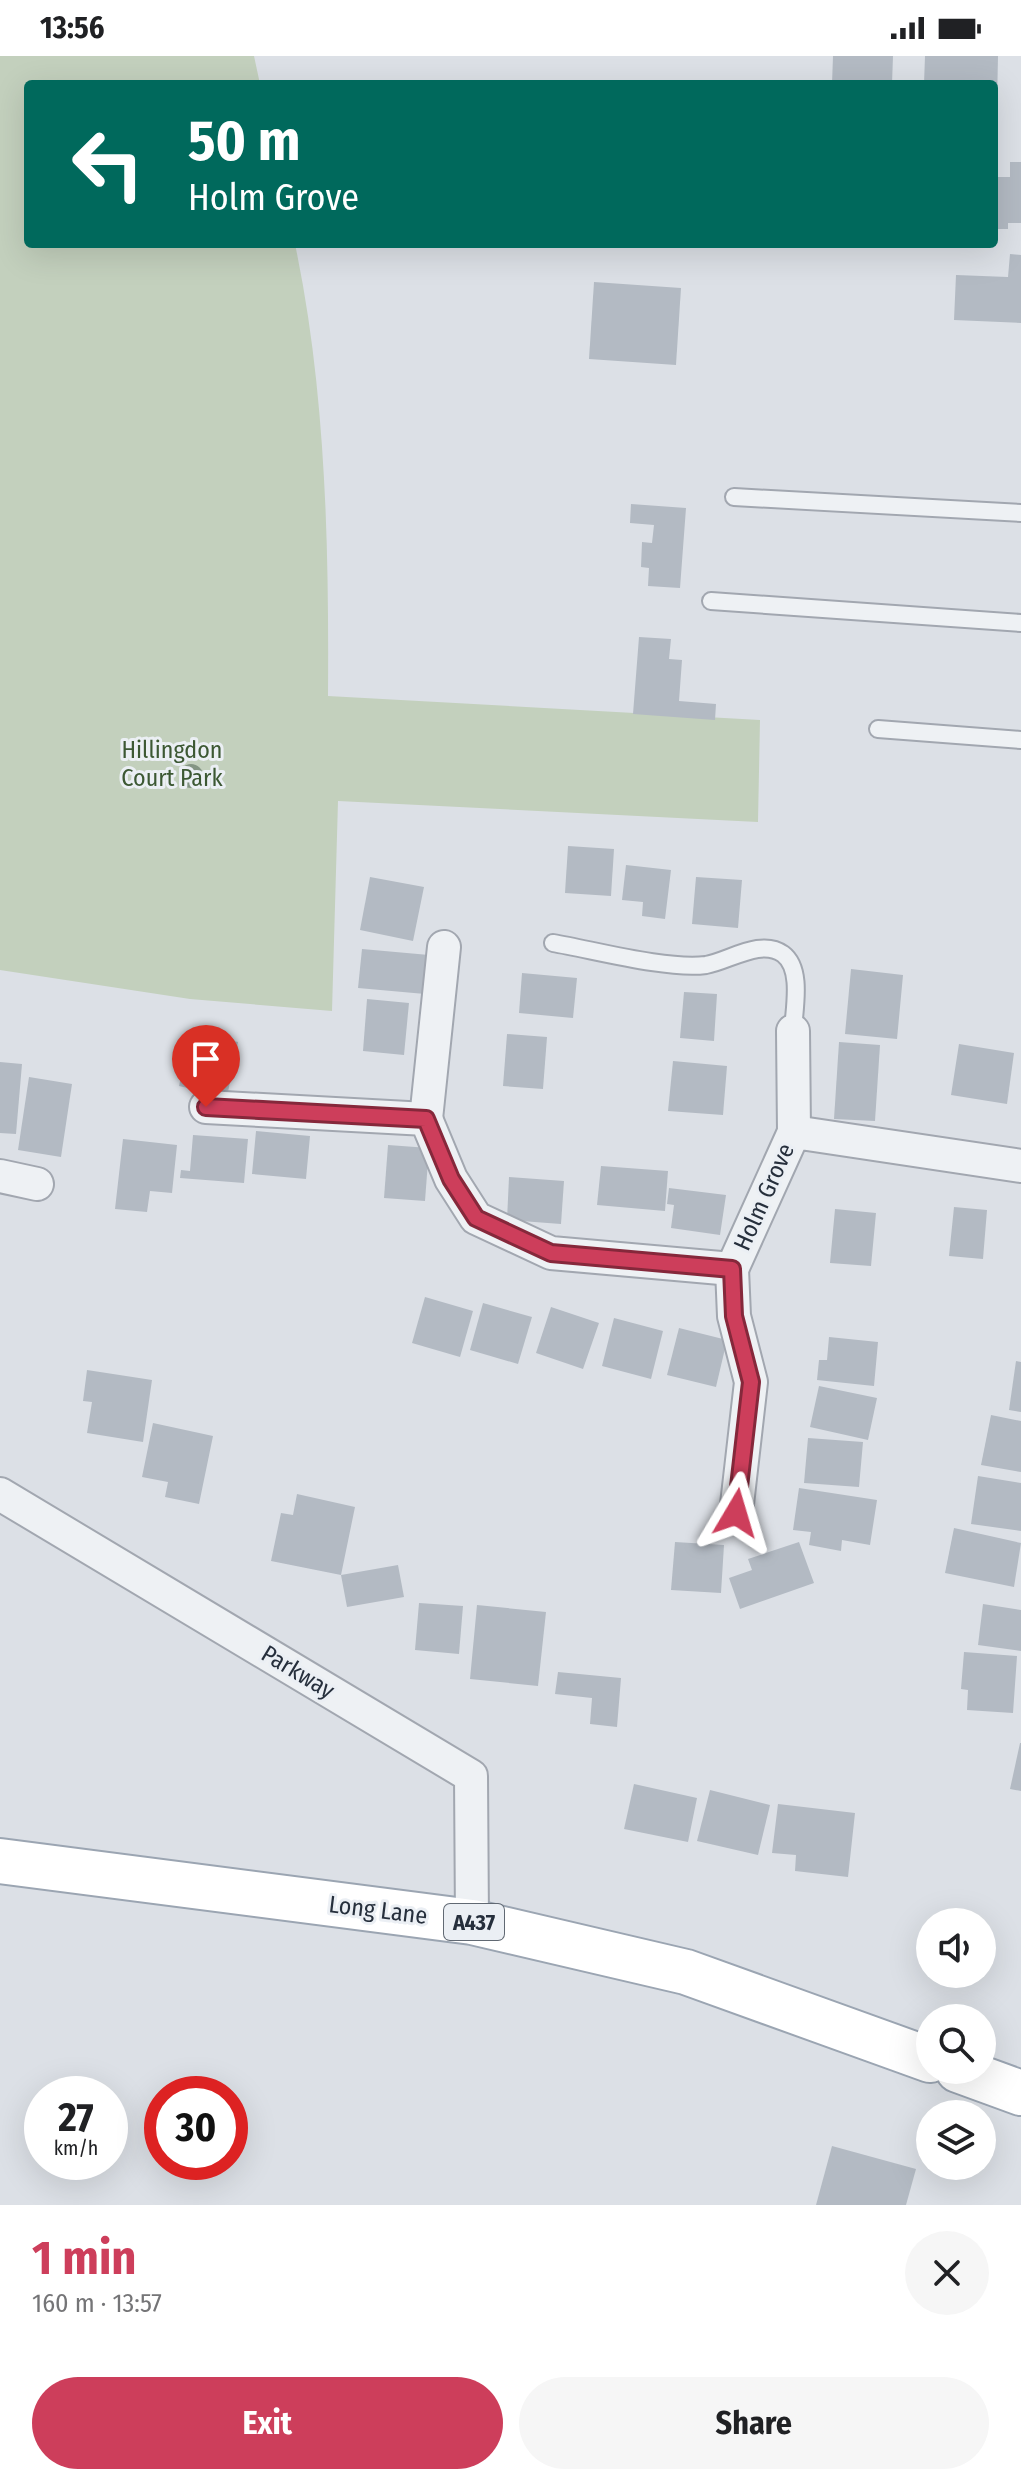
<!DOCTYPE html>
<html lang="en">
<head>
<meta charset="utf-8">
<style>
	:root { --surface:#fff; --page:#f6f6f6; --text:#202124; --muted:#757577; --accent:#cd3e5b }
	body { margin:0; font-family:"Fira Sans Condensed",sans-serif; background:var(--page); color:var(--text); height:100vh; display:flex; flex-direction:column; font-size:30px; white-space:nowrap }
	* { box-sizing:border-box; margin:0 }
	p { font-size:26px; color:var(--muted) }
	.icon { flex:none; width:44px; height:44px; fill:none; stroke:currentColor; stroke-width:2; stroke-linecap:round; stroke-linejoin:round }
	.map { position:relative; height:2149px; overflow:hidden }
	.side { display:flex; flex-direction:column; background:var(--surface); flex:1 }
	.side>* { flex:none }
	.top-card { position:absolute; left:24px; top:24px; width:974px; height:168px; border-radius:8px; box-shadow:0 8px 32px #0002; background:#00695c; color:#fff; overflow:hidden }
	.fabs { position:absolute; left:916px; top:1852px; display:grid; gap:16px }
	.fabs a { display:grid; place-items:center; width:80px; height:80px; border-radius:50%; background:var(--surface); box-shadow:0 8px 32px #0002; font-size:40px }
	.speed { position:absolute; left:24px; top:2020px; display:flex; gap:16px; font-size:40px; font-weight:700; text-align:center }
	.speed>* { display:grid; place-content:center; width:104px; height:104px; border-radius:50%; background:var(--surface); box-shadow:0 8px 32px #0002; line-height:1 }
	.speed small { font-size:20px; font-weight:400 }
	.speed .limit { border:12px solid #d22; background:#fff; color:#111 }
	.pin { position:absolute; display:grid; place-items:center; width:68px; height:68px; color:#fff; margin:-82px -34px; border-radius:50% 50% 50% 0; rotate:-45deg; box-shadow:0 0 8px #0007 }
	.pin .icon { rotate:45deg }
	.me { position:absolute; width:88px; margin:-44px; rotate:7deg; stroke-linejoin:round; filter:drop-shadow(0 0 6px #0008) }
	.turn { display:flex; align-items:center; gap:28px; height:168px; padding:0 32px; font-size:36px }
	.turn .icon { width:104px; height:104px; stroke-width:2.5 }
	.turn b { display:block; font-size:56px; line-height:68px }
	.round { display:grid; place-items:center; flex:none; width:84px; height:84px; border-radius:42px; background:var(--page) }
	.overview { display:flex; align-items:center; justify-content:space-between; height:136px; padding:0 32px }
	h1 { font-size:48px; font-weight:700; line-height:60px; color:var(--accent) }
	.cta { display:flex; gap:16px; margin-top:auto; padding:16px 32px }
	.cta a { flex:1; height:92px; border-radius:48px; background:var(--accent); color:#fff; font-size:32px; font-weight:700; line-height:92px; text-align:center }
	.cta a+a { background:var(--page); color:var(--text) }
	.status { display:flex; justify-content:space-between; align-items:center; height:56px; padding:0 40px; background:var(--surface); direction:ltr }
	.status svg { height:22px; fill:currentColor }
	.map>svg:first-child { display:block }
	.green { fill:#c3d0bd }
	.building { fill:#b3bac3 }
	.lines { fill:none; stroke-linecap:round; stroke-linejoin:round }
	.lane-casing { stroke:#a2a7b0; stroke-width:20 }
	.street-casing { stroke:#a2a7b0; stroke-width:36 }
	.primary-casing { stroke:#9ba5b2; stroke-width:48 }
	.lane { stroke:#eef1f4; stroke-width:16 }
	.street { stroke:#eef1f4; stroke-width:32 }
	.primary { stroke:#fff; stroke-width:44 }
	.tree { fill:#849584 }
	.route-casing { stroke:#85283b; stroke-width:20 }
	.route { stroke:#cd3e5b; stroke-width:14 }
	.labels { text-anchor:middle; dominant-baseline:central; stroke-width:6; stroke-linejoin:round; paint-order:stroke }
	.shield { fill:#ebeff4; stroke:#616973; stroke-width:2 }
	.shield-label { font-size:22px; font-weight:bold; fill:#262f3c }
	.park-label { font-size:24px; fill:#3c5833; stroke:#ebeff4 }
	.street-label { font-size:24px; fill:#262f3c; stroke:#ebeff4 }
</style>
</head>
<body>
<div class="status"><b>13:56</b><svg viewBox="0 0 49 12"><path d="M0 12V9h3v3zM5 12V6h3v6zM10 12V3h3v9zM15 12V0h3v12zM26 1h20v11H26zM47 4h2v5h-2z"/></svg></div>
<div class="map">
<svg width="1021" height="2149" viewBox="0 0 1021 2149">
	<rect width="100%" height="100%" fill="#dce0e6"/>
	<path class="green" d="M0,0H254L260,28H28V188H295C326,335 329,490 328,640L760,664L758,766L338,745L332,955L190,943L0,914Z"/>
	<g class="building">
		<path d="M833,0H893L892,28H832Z"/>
		<path d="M925,0H998L997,48H994V28H924Z"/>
		<path d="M1010,106H1021V167H1008V173H994V121H1010Z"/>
		<path d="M1010,198L1021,199V267L954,264L956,219L1008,221Z"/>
		<path d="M594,226L681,232L676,309L589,303Z"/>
		<path d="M631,448L686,452L680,532L648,530L649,512L641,511L642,486L652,487L654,469L630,467Z"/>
		<path d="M639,581L671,583L669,603L682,604L679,645L716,648L715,664L633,658Z"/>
		<path d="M568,790L614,793L611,840L565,837Z"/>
		<path d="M626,809L671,814L665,863L642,860L643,846L622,844Z"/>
		<path d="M370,821L424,831L413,885L360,874Z"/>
		<path d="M696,821L742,824L738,872L692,868Z"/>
		<path d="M362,893L429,899L425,938L358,932Z"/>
		<path d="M851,913L903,919L897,983L845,978Z"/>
		<path d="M522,917L577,922L573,962L519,957Z"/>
		<path d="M684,936L717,938L714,985L680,982Z"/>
		<path d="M367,943L409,947L404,999L363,995Z"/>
		<path d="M191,975L238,986L227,1041L179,1030Z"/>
		<path d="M507,978L547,981L543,1033L503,1030Z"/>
		<path d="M839,986L880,989L875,1065L834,1063Z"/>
		<path d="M959,988L1014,997L1007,1048L951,1039Z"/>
		<path d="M673,1005L727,1010L723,1059L668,1055Z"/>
		<path d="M0,1006L22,1008L16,1078L0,1077Z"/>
		<path d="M29,1021L72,1028L61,1101L18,1094Z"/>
		<path d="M256,1075L310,1080L306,1123L252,1118Z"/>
		<path d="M193,1079L248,1083L244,1127L180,1122L181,1114L190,1115Z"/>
		<path d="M123,1083L177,1089L172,1137L150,1135L147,1156L115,1153Z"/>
		<path d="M388,1089L429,1092L425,1145L384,1142Z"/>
		<path d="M601,1110L668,1115L665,1155L597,1149Z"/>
		<path d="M509,1121L564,1125L561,1168L507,1164Z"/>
		<path d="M669,1132L726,1139L720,1179L671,1172L674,1149L667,1148Z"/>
		<path d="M954,1151L987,1154L983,1203L949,1200Z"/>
		<path d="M835,1153L876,1157L871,1210L830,1207Z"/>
		<path d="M425,1241L473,1255L460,1301L412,1287Z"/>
		<path d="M483,1247L532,1261L518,1308L470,1294Z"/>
		<path d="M551,1251L599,1267L583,1313L536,1297Z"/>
		<path d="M614,1262L663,1275L651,1323L602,1310Z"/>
		<path d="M679,1272L727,1284L716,1331L667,1319Z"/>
		<path d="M829,1281L878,1286L874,1330L817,1324L819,1304H827Z"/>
		<path d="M1016,1305L1021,1306V1356L1009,1354Z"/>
		<path d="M87,1314L152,1324L143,1386L87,1377L92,1346L83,1345Z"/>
		<path d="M819,1330L877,1342L868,1384L810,1371Z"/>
		<path d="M991,1359L1021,1365V1416L981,1409Z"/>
		<path d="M153,1367L213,1380L199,1448L165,1441L168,1426L142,1421Z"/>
		<path d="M808,1382L863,1386L859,1431L804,1427Z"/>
		<path d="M978,1420L1021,1427V1475L971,1468Z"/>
		<path d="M799,1432L877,1444L870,1489L842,1484L841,1495L809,1489L811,1476L793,1474Z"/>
		<path d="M297,1438L355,1451L341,1519L398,1509L404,1541L347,1551L341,1519L271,1505L281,1457L293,1459Z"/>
		<path d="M954,1472L1021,1487L1014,1531L945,1517Z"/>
		<path d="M675,1486L724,1489L721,1537L671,1534Z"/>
		<path d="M799,1486L814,1527L740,1553L729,1522L752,1514L748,1503Z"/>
		<path d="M419,1547L463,1550L459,1598L415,1594Z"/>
		<path d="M983,1548L1021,1554V1595L978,1589Z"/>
		<path d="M477,1549L546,1556L538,1630L470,1623Z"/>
		<path d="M964,1596L1017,1600L1013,1657L967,1654L968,1634L961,1633Z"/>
		<path d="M558,1616L621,1622L617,1671L590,1668L592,1642L555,1638Z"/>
		<path d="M1020,1687H1021V1735L1010,1733Z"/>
		<path d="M634,1728L697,1742L688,1786L624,1773Z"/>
		<path d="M710,1734L770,1749L758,1799L697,1785Z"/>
		<path d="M778,1748L855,1757L848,1821L795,1815L796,1799L772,1797Z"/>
		<path d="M832,2090L916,2113L906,2149H816Z"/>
	</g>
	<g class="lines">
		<g class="lane-casing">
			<g id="lane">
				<path d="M734,441L1021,457"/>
				<path d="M711,545L1021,567"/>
				<path d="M878,673L1021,684"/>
				<path d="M553,887C594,894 667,914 706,909C729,905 761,882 783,898C803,913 794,953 793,975"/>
			</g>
		</g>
		<g class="street-casing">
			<g id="street">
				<path d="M793,975L794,1076"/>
				<path d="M206,1051L426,1063L451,1123L476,1162L551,1197L732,1213L794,1076L1021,1110"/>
				<path d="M426,1063L444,891"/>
				<path d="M0,1120L37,1128"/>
				<path d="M732,1213L734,1260L751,1326L736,1457"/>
				<path d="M0,1438L471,1720L472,1866"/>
			</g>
		</g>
		<g class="primary-casing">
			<g id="primary">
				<path d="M0,1805L472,1866L686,1916L930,2004"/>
				<path d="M958,2014L1021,2037"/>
			</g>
		</g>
		<use href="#lane" class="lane"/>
		<use href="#street" class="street"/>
		<use href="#primary" class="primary"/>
	</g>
	<circle class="tree" cx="191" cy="720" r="12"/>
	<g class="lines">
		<g class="route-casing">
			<path id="route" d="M206,1051L426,1063L451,1123L476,1162L551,1197L732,1213L734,1260L751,1326L736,1457"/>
		</g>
		<use href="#route" class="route"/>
	</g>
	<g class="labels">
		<rect class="shield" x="444" y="1848" width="60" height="36" rx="6"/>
		<g class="shield-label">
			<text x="474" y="1866">A437</text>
		</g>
		<g class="park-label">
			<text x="172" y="694">Hillingdon<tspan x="172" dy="28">Court Park</tspan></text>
		</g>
		<g class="street-label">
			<text transform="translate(764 1141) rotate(-66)">Holm Grove</text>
			<text transform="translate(298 1616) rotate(31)">Parkway</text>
			<text transform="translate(378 1854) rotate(7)">Long Lane</text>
		</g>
	</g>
</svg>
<div class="fabs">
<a><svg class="icon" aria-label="sound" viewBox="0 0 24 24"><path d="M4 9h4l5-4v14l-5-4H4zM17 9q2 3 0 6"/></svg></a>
<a><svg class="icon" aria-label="search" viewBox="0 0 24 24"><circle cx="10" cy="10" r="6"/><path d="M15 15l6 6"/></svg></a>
<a><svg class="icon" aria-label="layers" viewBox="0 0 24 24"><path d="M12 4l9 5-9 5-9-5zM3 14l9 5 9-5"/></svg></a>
</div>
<div class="speed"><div>27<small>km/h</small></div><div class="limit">30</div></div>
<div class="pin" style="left:206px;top:1051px;background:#d93025"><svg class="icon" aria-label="arrive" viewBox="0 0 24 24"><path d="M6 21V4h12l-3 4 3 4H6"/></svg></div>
<svg class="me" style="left:736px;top:1457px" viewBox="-20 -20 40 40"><path d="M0-17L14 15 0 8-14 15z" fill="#cd3e5b" stroke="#fff" stroke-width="4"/></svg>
<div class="top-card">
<div class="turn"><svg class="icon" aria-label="left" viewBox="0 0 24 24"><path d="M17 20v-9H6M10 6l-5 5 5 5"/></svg><div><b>50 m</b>Holm Grove</div></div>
</div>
</div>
<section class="side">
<div class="overview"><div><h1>1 min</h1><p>160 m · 13:57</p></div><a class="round"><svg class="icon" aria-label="close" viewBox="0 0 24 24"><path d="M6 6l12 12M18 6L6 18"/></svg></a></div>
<div class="cta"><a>Exit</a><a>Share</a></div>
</section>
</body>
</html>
